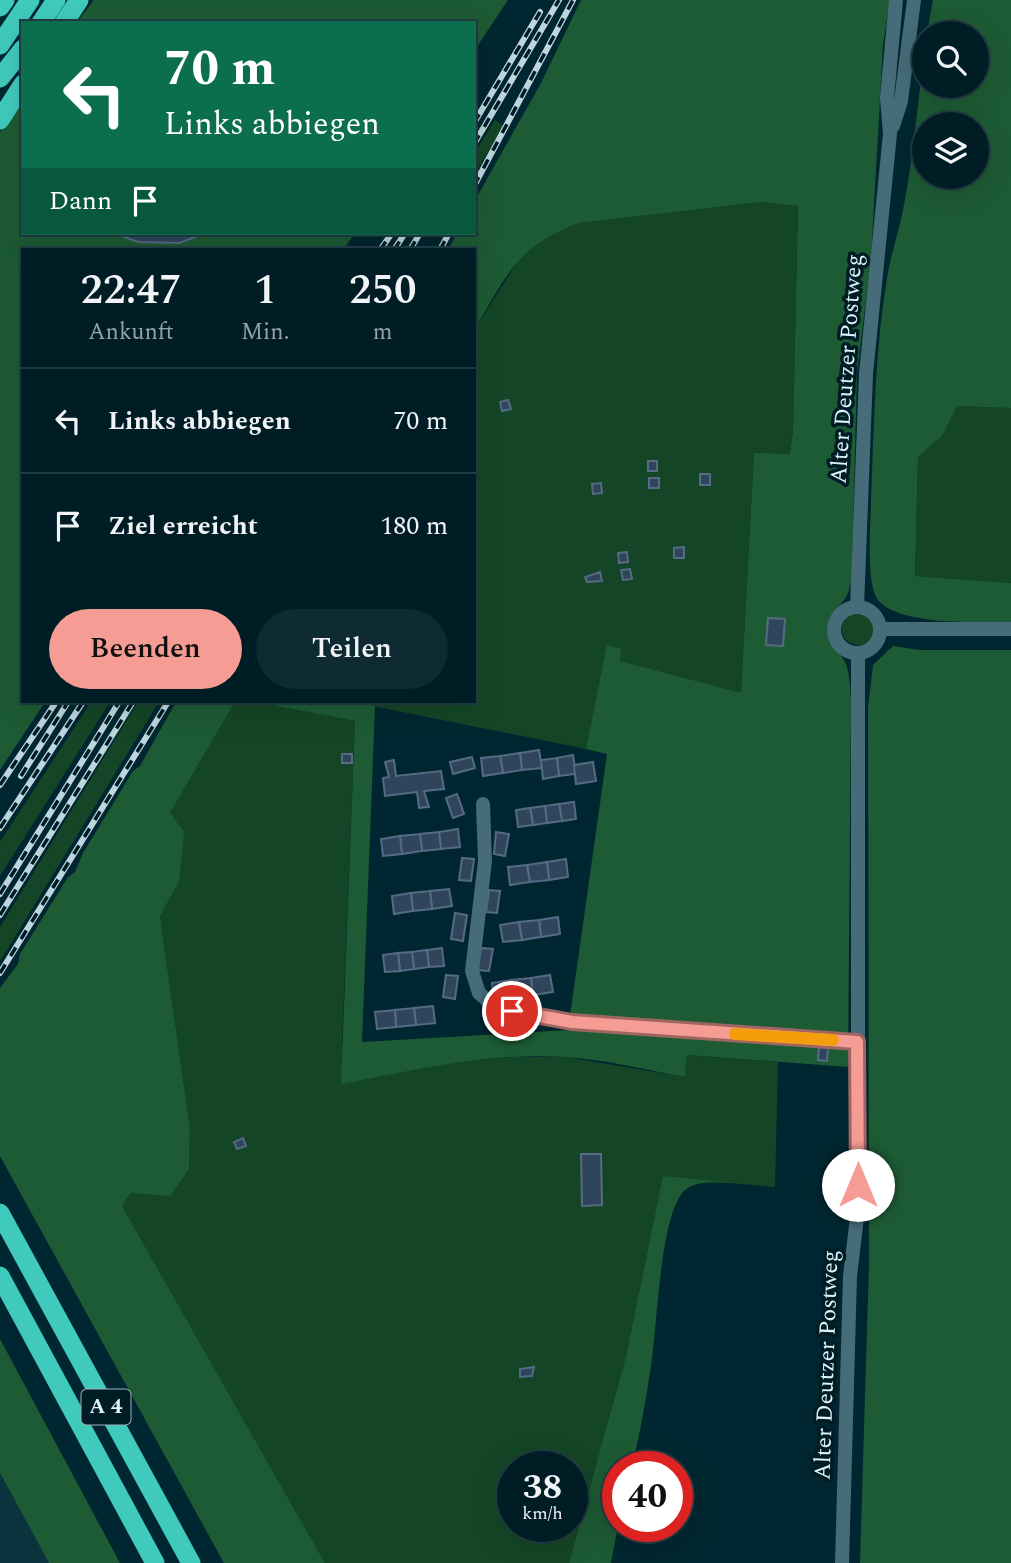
<!DOCTYPE html>
<html lang="de">
<head>
<meta charset="utf-8">
<style>
	:root { --surface:#001d25; --page:#0e2a32; --text:#f1f3f6; --muted:#95a2a7; --line:#223b42; --accent:#f59c95 }
	body { margin:0; font-family:Spectral,serif; background:var(--page); color:var(--text); height:100vh; display:flex; flex-direction:column; font-size:26px; white-space:nowrap }
	* { box-sizing:border-box; margin:0 }
	p { font-size:23px; color:var(--muted) }
	.icon { flex:none; width:38px; height:38px; fill:none; stroke:currentColor; stroke-width:2; stroke-linecap:round; stroke-linejoin:round }
	.map { position:relative; flex:1; overflow:hidden }
	.side { position:absolute; left:21px; top:248px; width:455px; height:455px; display:flex; flex-direction:column; background:var(--surface); border-radius:0px; box-shadow:0 7px 28px #0002,0 0 0 2px var(--line) }
	.side>* { flex:none }
	.guide { position:absolute; left:21px; top:21px; width:455px; height:214px; border-radius:0px; box-shadow:0 7px 28px #0002,0 0 0 2px var(--line); background:#0b6e4f; color:#fff; overflow:hidden }
	.controls { position:absolute; left:912px; top:21px; display:grid; gap:14px }
	.controls a { display:grid; place-items:center; width:77px; height:77px; border-radius:50%; background:var(--surface); box-shadow:0 7px 28px #0002,0 0 0 2px var(--line); font-size:35px }
	.speed { position:absolute; left:497px; top:1451px; display:flex; gap:14px; font-size:35px; font-weight:700; text-align:center }
	.speed>* { display:grid; place-content:center; width:91px; height:91px; border-radius:50%; background:var(--surface); box-shadow:0 7px 28px #0002,0 0 0 2px var(--line); line-height:1 }
	.speed small { font-size:18px; font-weight:400 }
	.speed .limit { border:10px solid #d22; background:#fff; color:#111 }
	.pin { position:absolute; display:grid; place-items:center; width:60px; height:60px; color:#fff; margin:-30px; border:4px solid #fff; border-radius:50%; box-shadow:0 2px 7px #0007 }
	.me { position:absolute; width:77px; margin:-38px; rotate:0deg; stroke-linejoin:round; filter:drop-shadow(0 0 5px #0008) }
	.turn { display:flex; align-items:center; gap:24px; height:147px; padding:0 28px; font-size:32px }
	.turn .icon { width:91px; height:91px; stroke-width:2.5 }
	.turn b { display:block; font-size:49px; line-height:60px }
	.then { display:flex; align-items:center; height:66px; padding:0 28px; background:#0003; gap:14px; font-size:26px }
	.eta { display:flex; justify-content:space-evenly; align-items:center; height:119px; text-align:center }
	.eta b { font-size:42px; font-weight:600; line-height:49px }
	.action { display:flex; gap:14px; margin-top:auto; padding:14px 28px }
	.action a { flex:1; height:80px; border-radius:42px; background:var(--accent); color:#111; font-size:28px; font-weight:600; line-height:80px; text-align:center }
	.action a+a { background:var(--page); color:var(--text) }
	ul { padding:0; list-style:none }
	li { display:flex; align-items:center; gap:21px; height:105px; padding:0 28px; border-top:2px solid var(--line) }
	li div { flex:1 }
	li b { display:block; font-size:26px }
	li em { font-style:normal }
	.map>svg:first-child { display:block }
	.built { fill:#0b333d }
	.green { fill:#144526; fill-rule:evenodd }
	.forest { fill:#1d5b34; fill-rule:evenodd }
	.building { fill:#30455c; stroke:#556b84; stroke-width:2 }
	.lines { fill:none; stroke-linecap:round; stroke-linejoin:round }
	.minor { stroke:#456c78; stroke-width:14 }
	.highway { stroke:#40cabc; stroke-width:19 }
	.rail-casing { stroke:#bdd5dd; stroke-width:6 }
	.rail { stroke:#001c24; stroke-width:3.5; stroke-dasharray:10; stroke-linecap:butt }
	.route-casing { stroke:#9f6561; stroke-width:18 }
	.route { stroke:#f59c95; stroke-width:12 }
	.slow { stroke:#f59e0b; stroke-width:12 }
	.labels { text-anchor:middle; dominant-baseline:central; stroke-width:7; stroke-linejoin:round; paint-order:stroke }
	.shield { fill:#001c24; stroke:#9cb3ba; stroke-width:2 }
	.shield-label { font-size:21px; font-weight:bold; fill:#dff4fb }
	.street-label { font-size:23px; fill:#dff4fb; stroke:#001c24 }
</style>
</head>
<body>
<div class="map">
<svg width="1011" height="1563" viewBox="0 0 1011 1563">
	<rect width="100%" height="100%" fill="#002731"/>
	<path class="built" d="M0,1473L49,1563H0Z"/>
	<g class="green">
		<path d="M495,120L503,125L474,176V154Z"/>
		<path d="M762,202L798,206L793,430L790,454H754L741,694L619,661L608,645L586,749L353,702H474V330L523,253L552,233L579,223Z"/>
		<path d="M957,406L1011,408V583L915,576L918,457L942,436Z"/>
		<circle cx="858" cy="629" r="16"/>
		<path d="M91,702H110L0,876V842Z"/>
		<path d="M138,702H159L0,961V927Z"/>
		<path d="M235,702H255L355,721L342,1043L457,1062L513,1057H566L685,1077L687,1055L778,1062L775,1187L663,1177L626,1356L569,1563H325L122,1206L131,1193L189,1169L190,1128L160,916L179,882L170,813ZM513,1466H572V1526H513Z"/>
	</g>
	<g class="forest">
		<path d="M94,0H508L474,51V23H76Z"/>
		<path d="M581,0H890L883,45L871,259L857,374L852,568C851,579 851,591 844,600C837,610 828,613 828,628C827,643 839,649 845,662C850,673 850,687 851,700L848,1067L687,1055L685,1077C646,1070 604,1059 564,1057C489,1052 415,1070 341,1084L355,721L255,702H353L375,706L362,1042L568,1030L607,754L586,749L607,645L621,649L620,661L741,693L754,453L790,454L793,430L798,206L762,202L579,223C516,246 506,277 474,330V250H448L457,233H474V202L541,83Z"/>
		<path d="M933,0H1011V408L957,406L942,436L918,457L915,576L1011,583V622C979,622 899,626 878,600C865,582 871,522 871,500C874,424 875,347 888,272C892,251 899,231 903,210C913,160 917,108 924,57V86H976V33H927ZM924,124H976V177H924Z"/>
		<path d="M23,97V233H355L343,250H23V702H45L0,770V132Z"/>
		<path d="M893,646L920,650H1011V1563H860L869,1263L868,708L873,665Z"/>
		<path d="M176,702H235L170,813L184,832L179,882L160,916L190,1128L189,1169L170,1196L131,1193L122,1206L325,1563H224L0,1156V988L18,964L20,954L68,877L75,872L83,853L133,771L140,766Z"/>
		<path d="M663,1176L734,1183C719,1183 694,1179 683,1192C660,1218 657,1328 651,1366C646,1400 640,1433 632,1466H618V1526L611,1563H569L626,1356Z"/>
		<path d="M0,1339L120,1563H49L0,1473Z"/>
	</g>
	<g class="building">
		<path d="M113,233H206L179,243L138,242Z"/>
		<path d="M508,400L511,409L502,411L500,402Z"/>
		<rect x="648" y="461" width="9" height="10"/>
		<rect x="700" y="474" width="10" height="11"/>
		<rect x="649" y="478" width="10" height="10"/>
		<path d="M601,483L602,493L593,494L592,484Z"/>
		<path d="M684,547V558H674V548Z"/>
		<path d="M627,552L628,562L619,563L618,553Z"/>
		<path d="M630,569L632,579L623,580L621,570Z"/>
		<path d="M600,572L602,581L587,582L585,577Z"/>
		<path d="M768,618L785,619L783,646L766,645Z"/>
		<path d="M539,750L542,768L522,770L520,753Z"/>
		<path d="M520,753L522,770L503,773L500,756Z"/>
		<rect x="342" y="754" width="10" height="9"/>
		<path d="M573,755L576,774L559,776L557,758Z"/>
		<path d="M500,756L503,773L483,776L481,758Z"/>
		<path d="M472,757L475,768L453,774L450,762Z"/>
		<path d="M557,758L559,776L543,779L541,760Z"/>
		<path d="M394,760L396,776L441,771L444,789L424,791L429,807L419,808L417,792L385,796L383,778L389,777L385,762Z"/>
		<path d="M593,762L596,781L576,784L574,765Z"/>
		<path d="M457,794L464,814L453,818L446,798Z"/>
		<path d="M574,802L576,819L562,821L559,804Z"/>
		<path d="M559,804L562,821L547,823L545,806Z"/>
		<path d="M545,806L547,823L533,825L530,808Z"/>
		<path d="M530,808L533,825L518,827L516,810Z"/>
		<path d="M458,829L460,847L441,849L439,832Z"/>
		<path d="M439,832L441,849L422,851L420,834Z"/>
		<path d="M496,832L509,834L505,856L494,854Z"/>
		<path d="M420,834L422,851L402,854L400,836Z"/>
		<path d="M400,836L402,854L383,856L381,839Z"/>
		<path d="M462,858L474,859L471,881L459,880Z"/>
		<path d="M566,859L568,877L549,880L547,862Z"/>
		<path d="M547,862L549,880L530,882L527,865Z"/>
		<path d="M527,865L530,882L510,885L508,867Z"/>
		<path d="M449,889L452,906L432,909L430,891Z"/>
		<path d="M489,890L500,891L497,913L486,912Z"/>
		<path d="M430,891L432,909L413,911L411,893Z"/>
		<path d="M411,893L413,911L394,914L392,896Z"/>
		<path d="M455,913L467,915L463,941L451,939Z"/>
		<path d="M558,917L560,934L541,937L539,920Z"/>
		<path d="M539,920L541,937L522,940L519,922Z"/>
		<path d="M519,922L522,940L503,942L500,925Z"/>
		<path d="M442,948L444,966L429,967L427,950Z"/>
		<path d="M481,948L493,949L489,971L477,970Z"/>
		<path d="M427,950L429,967L414,969L412,952Z"/>
		<path d="M412,952L414,969L400,971L398,953Z"/>
		<path d="M398,953L400,971L385,972L383,955Z"/>
		<path d="M446,975L458,976L455,999L443,997Z"/>
		<path d="M550,975L553,992L533,995L531,978Z"/>
		<path d="M531,978L533,995L514,998L511,980Z"/>
		<path d="M511,980L514,998L494,1000L492,983Z"/>
		<path d="M433,1006L435,1023L416,1025L414,1008Z"/>
		<path d="M414,1008L416,1025L396,1027L395,1010Z"/>
		<path d="M395,1010L396,1027L377,1029L375,1012Z"/>
		<path d="M819,1047L828,1048L827,1061L818,1060Z"/>
		<path d="M243,1138L246,1146L237,1149L234,1142Z"/>
		<path d="M581,1154H601L602,1205L582,1206Z"/>
		<path d="M534,1367L532,1376L520,1377V1369Z"/>
	</g>
	<g class="lines">
		<g class="minor">
			<path d="M893,126L901,101L914,0"/>
			<path d="M857,607L866,374L890,134L887,98L896,0"/>
			<circle cx="857" cy="630" r="23"/>
			<path d="M880,629H1011"/>
			<path d="M483,804L485,861L472,971L479,993L495,1007L572,1022L857,1042"/>
			<path d="M842,1563L850,1276L858,1209V653"/>
		</g>
		<g class="highway">
			<path d="M0,7L5,0"/>
			<path d="M41,23L56,0"/>
			<path d="M64,23L79,0"/>
			<path d="M0,45L30,0"/>
			<path d="M0,78L23,49"/>
			<path d="M0,120L23,84"/>
			<path d="M0,1213L191,1563"/>
			<path d="M0,1276L155,1563"/>
		</g>
		<g class="rail-casing">
			<g id="rail">
				<path d="M474,123L540,12"/>
				<path d="M474,144L559,0"/>
				<path d="M474,186L573,0"/>
				<path d="M380,250L392,233"/>
				<path d="M394,250L405,233"/>
				<path d="M410,250L420,233"/>
				<path d="M440,250L449,233"/>
				<path d="M21,776L68,702"/>
				<path d="M0,785L56,702"/>
				<path d="M0,828L83,702"/>
				<path d="M0,894L119,702"/>
				<path d="M0,915L133,702"/>
				<path d="M0,973L168,702"/>
			</g>
		</g>
		<use href="#rail" class="rail"/>
	</g>
	<g class="lines">
		<g class="route-casing">
			<path id="route" d="M512,1011L572,1022L857,1042L858,1185"/>
		</g>
		<use href="#route" class="route"/>
		<path class="slow" d="M735,1034L833,1040"/>
	</g>
	<g class="labels">
		<rect class="shield" x="81.5" y="1389.5" width="49" height="35" rx="5"/>
		<g class="shield-label">
			<text x="106" y="1407">A 4</text>
		</g>
		<g class="street-label">
			<text transform="translate(847 369) rotate(-86)">Alter Deutzer Postweg</text>
			<text transform="translate(827 1365) rotate(-88)">Alter Deutzer Postweg</text>
		</g>
	</g>
</svg>
<div class="controls">
<a><svg class="icon" aria-label="search" viewBox="0 0 24 24"><circle cx="10" cy="10" r="6"/><path d="M15 15l6 6"/></svg></a>
<a><svg class="icon" aria-label="layers" viewBox="0 0 24 24"><path d="M12 4l9 5-9 5-9-5zM3 14l9 5 9-5"/></svg></a>
</div>
<div class="speed"><div>38<small>km/h</small></div><div class="limit">40</div></div>
<div class="pin" style="left:512px;top:1011px;background:#d93025"><svg class="icon" aria-label="arrive" viewBox="0 0 24 24"><path d="M6 21V4h12l-3 4 3 4H6"/></svg></div>
<svg class="me" style="left:858px;top:1185px" viewBox="-20 -20 40 40"><circle r="19" fill="#fff"/><path d="M0-13L10 11 0 6-10 11z" fill="#f59c95"/></svg>
<div class="guide">
<div class="turn"><svg class="icon" aria-label="left" viewBox="0 0 24 24"><path d="M17 20v-9H6M10 6l-5 5 5 5"/></svg><div><b>70 m</b>Links abbiegen</div></div>
<div class="then">Dann<svg class="icon" aria-label="arrive" viewBox="0 0 24 24"><path d="M6 21V4h12l-3 4 3 4H6"/></svg></div>
</div>
<section class="side">
<div class="eta">
<div><b>22:47</b><p>Ankunft</p></div>
<div><b>1</b><p>Min.</p></div>
<div><b>250</b><p>m</p></div>
</div>
<ul>
<li><svg class="icon" aria-label="left" viewBox="0 0 24 24"><path d="M17 20v-9H6M10 6l-5 5 5 5"/></svg><div><b>Links abbiegen</b></div><em>70 m</em></li>
<li><svg class="icon" aria-label="arrive" viewBox="0 0 24 24"><path d="M6 21V4h12l-3 4 3 4H6"/></svg><div><b>Ziel erreicht</b></div><em>180 m</em></li>
</ul>
<div class="action"><a>Beenden</a><a>Teilen</a></div>
</section>
</div>
</body>
</html>
